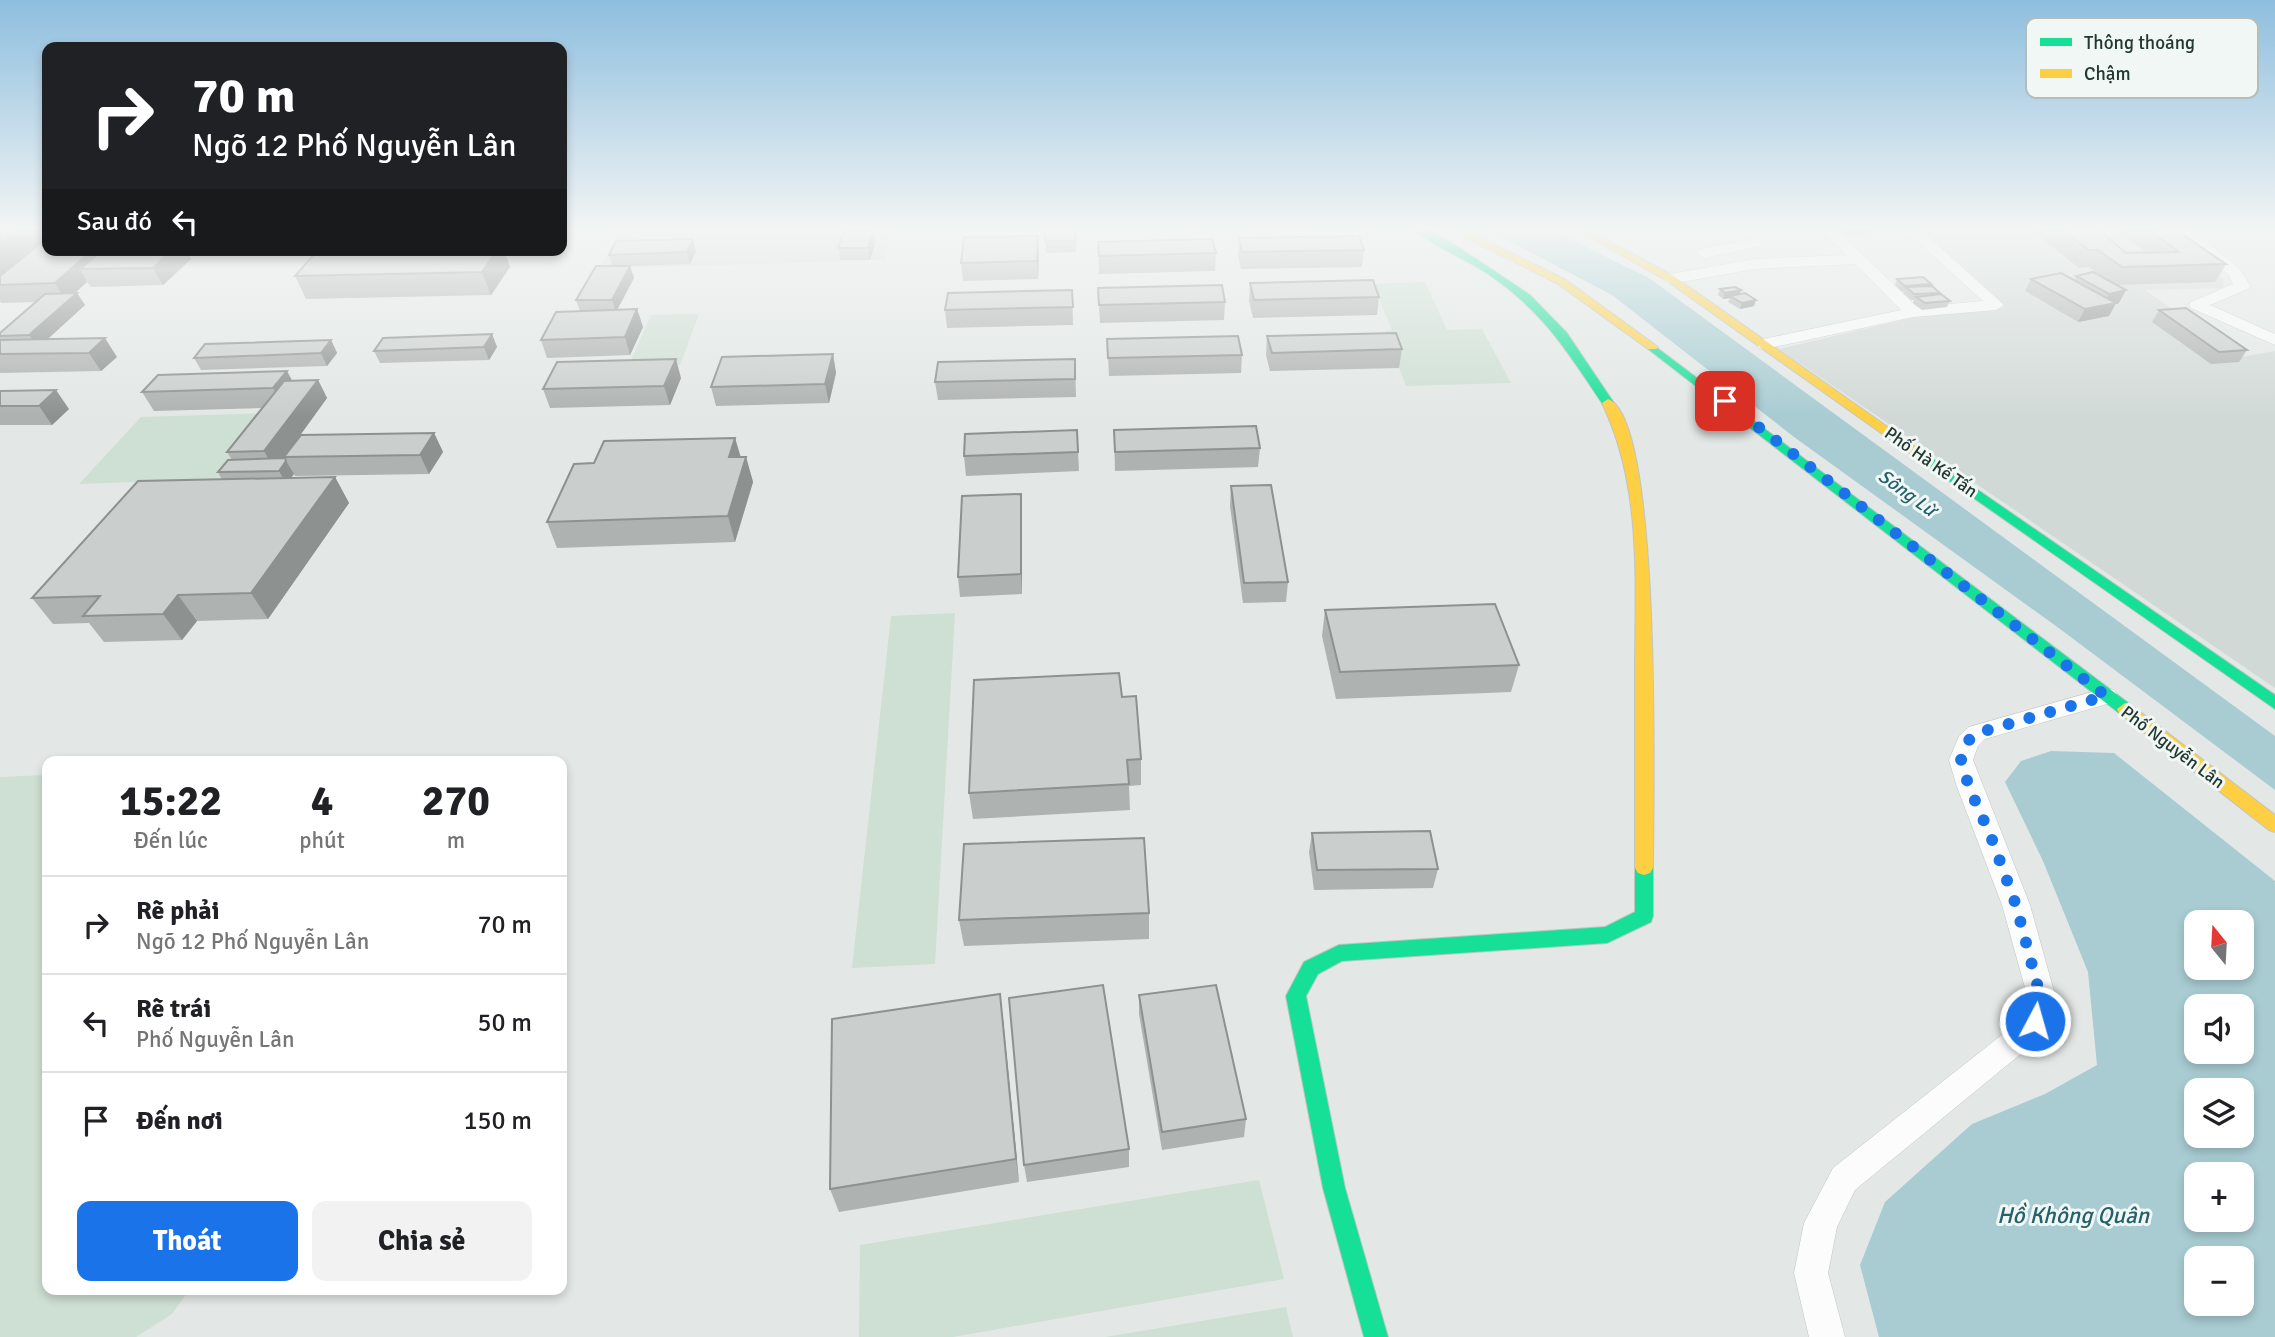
<!DOCTYPE html>
<html lang="vi">
<head>
<meta charset="utf-8">
<style>
	:root { --surface:#fff; --page:#f2f2f2; --text:#202124; --muted:#757577; --line:#e0e0e0; --accent:#1a73e8 }
	body { margin:0; font-family:Signika,sans-serif; background:var(--page); color:var(--text); height:100vh; display:flex; flex-direction:column; font-size:26px; white-space:nowrap }
	* { box-sizing:border-box; margin:0 }
	p { font-size:23px; color:var(--muted) }
	.icon { flex:none; width:38px; height:38px; fill:none; stroke:currentColor; stroke-width:2; stroke-linecap:round; stroke-linejoin:round }
	.map { position:relative; flex:1; overflow:hidden }
	.side { position:absolute; left:42px; top:756px; width:525px; height:539px; display:flex; flex-direction:column; background:var(--surface); border-radius:14px; box-shadow:0 4px 10px #0003 }
	.side>* { flex:none }
	.guide { position:absolute; left:42px; top:42px; width:525px; height:214px; border-radius:14px; box-shadow:0 4px 10px #0003; background:#202124; color:#fff; overflow:hidden }
	.needle { width:46px; rotate:342deg }
	.tools { position:absolute; left:2184px; top:910px; display:grid; gap:14px }
	.tools a { display:grid; place-items:center; width:70px; height:70px; border-radius:14px; background:var(--surface); box-shadow:0 4px 10px #0003; font-size:35px }
	.pin { position:absolute; display:grid; place-items:center; width:60px; height:60px; color:#fff; margin:-30px; border-radius:14px; box-shadow:0 4px 10px #0006 }
	.me { position:absolute; width:77px; margin:-38px; rotate:6deg; stroke-linejoin:round; filter:drop-shadow(0 0 5px #0008) }
	.turn { display:flex; align-items:center; gap:24px; height:147px; padding:0 35px; font-size:32px }
	.turn .icon { width:91px; height:91px; stroke-width:2.5 }
	.turn b { display:block; font-size:49px; line-height:60px }
	.then { display:flex; align-items:center; height:66px; padding:0 35px; background:#0003; gap:14px; font-size:26px }
	.eta { display:flex; justify-content:space-evenly; align-items:center; height:119px; text-align:center }
	.eta b { font-size:42px; font-weight:700; line-height:49px }
	.action { display:flex; gap:14px; margin-top:auto; padding:14px 35px }
	.action a { flex:1; height:80px; border-radius:14px; background:var(--accent); color:#fff; font-size:28px; font-weight:700; line-height:80px; text-align:center }
	.action a+a { background:var(--page); color:var(--text) }
	ul { padding:0; list-style:none }
	li { display:flex; align-items:center; gap:21px; height:98px; padding:0 35px; border-top:2px solid var(--line) }
	li div { flex:1 }
	li b { display:block; font-size:26px }
	li em { font-style:normal }
	.map>svg:first-child { display:block }
	.built { fill:#d1d9d6 }
	.green { fill:#cedfd3 }
	.water { fill:#a8ccd2; fill-rule:evenodd }
	.lines { fill:none; stroke-linecap:round; stroke-linejoin:round }
	.street-casing { stroke:#c0c5c3; stroke-width:1 }
	.fast-casing { stroke:#bfc5c3; stroke-width:2 }
	.slow-casing { stroke:#bfc5c3; stroke-width:2 }
	.street { fill:#fbfcfb; fill-rule:evenodd }
	.fast { fill:#16e098; fill-rule:evenodd }
	.slow { fill:#ffcf43; fill-rule:evenodd }
	.wall { fill:#aeb2b0 }
	.shaded-wall { fill:#8d9190 }
	.building { fill:#cacfcd; stroke:#8d9190; stroke-width:2 }
	.route { stroke:#1a73e8; stroke-width:12; stroke-dasharray:0 21.6 }
	.labels { text-anchor:middle; dominant-baseline:central; stroke-width:6; stroke-linejoin:round; paint-order:stroke }
	.street-label { font-size:18px; fill:#233832; stroke:#f1f7f4 }
	.water-label { font-size:19px; font-style:italic; fill:#25616d; stroke:#f1f7f4 }
	.near-water-label { font-size:23px; font-style:italic; fill:#25616d; stroke:#f1f7f4 }
	.key { fill:#f1f7f4; stroke:#b3beba; stroke-width:2 }
	.key-label { font-size:19px; fill:#233832 }
</style>
</head>
<body>
<div class="map">
<svg width="2275" height="1337" viewBox="0 0 2275 1337">
	<rect width="100%" height="100%" fill="#e3e8e6"/>
	<g class="built">
		<path d="M620,230H890L885,260L600,269Z"/>
		<path d="M1915,230H2157L2177,241L2224,279L2223,288L2145,290L2242,357L2275,351V688L1779,349L1924,315L2004,308Z"/>
	</g>
	<g class="green">
		<path d="M1425,282L1447,330L1482,329L1511,383L1406,386L1385,331L1392,330L1373,284Z"/>
		<path d="M699,314L680,365L628,367L651,315Z"/>
		<path d="M271,413L219,479L79,484L141,417Z"/>
		<path d="M955,613L935,964L852,968L891,616Z"/>
		<path d="M47,775V1290H189L172,1314L136,1337H0V777Z"/>
		<path d="M1259,1180L1284,1279L953,1337H859L860,1245Z"/>
		<path d="M1286,1307L1293,1337H1105Z"/>
	</g>
	<g class="water">
		<path d="M1488,230H1552L1649,278L2275,736V790L2056,626L1794,437L1612,295Z"/>
		<path d="M2051,751L2114,753L2275,881V1337H1879L1860,1265L1885,1202L1972,1124L2045,1094L2097,1065L2088,972L2043,861L2005,782L2021,761ZM2196,922H2242V968H2196ZM2196,1006H2242V1052H2196ZM2196,1090H2242V1136H2196ZM2196,1174H2242V1220H2196ZM2196,1258H2242V1304H2196Z"/>
	</g>
	<g class="lines">
		<g class="street-casing">
			<g id="street">
				<path d="M1822,230H1837L1917,307L1983,301L1905,230H1921L2004,305L1996,310L1913,317L1765,349L1759,348L1757,344L1759,340L1901,310L1855,264L1754,269L1671,284L1663,279L1671,274L1754,259L1846,255Z"/>
				<path d="M2176,230H2192L2241,270L2250,286L2248,289L2210,305L2275,334V345L2191,308L2189,305L2191,302L2233,284L2229,275Z"/>
				<path d="M1756,239L1761,240L1763,243L1761,246L1704,258L1696,253L1704,248Z"/>
				<path d="M2106,688L2114,690L2118,696L2114,702L1985,739L1978,746L1973,760L2030,905L2055,995L2045,1030L2028,1048L1855,1190L1837,1227L1828,1273L1845,1337H1809L1794,1273L1804,1223L1833,1168L2008,1030L2022,1015L2027,995L2002,905L1957,787L1949,760L1959,736L1969,727Z"/>
			</g>
		</g>
		<g class="fast-casing">
			<g id="fast">
				<path d="M1415,230H1428L1460,248L1530,295L1567,333L1614,403L1612,406H1604C1567,351 1544,312 1488,274C1466,259 1434,247 1415,230Z"/>
				<path d="M1652,344L2131,705L2133,709L2131,713H2119L1648,349V345Z"/>
				<path d="M1920,450L2275,695V709L1915,457V451Z"/>
				<path d="M1644,861L1650,863L1653,868V916L1651,922L1607,943L1342,961L1318,974L1306,996L1345,1188L1388,1337H1364L1323,1188L1286,996L1304,962L1339,945L1605,927L1635,912V868L1638,863Z"/>
			</g>
		</g>
		<g class="slow-casing">
			<g id="slow">
				<path d="M1577,230H1589L1675,277L1926,454L1925,457H1915L1667,281Z"/>
				<path d="M1464,233H1472L1566,280L1658,347L1656,349H1648L1558,284L1464,237Z"/>
				<path d="M1608,399C1663,419 1653,804 1653,868L1650,873L1644,875L1638,873L1635,868C1635,804 1635,740 1635,676C1635,584 1643,487 1602,403Z"/>
				<path d="M2125,703L2131,705L2275,815V832L2269,830L2119,713L2117,709Z"/>
			</g>
		</g>
		<use href="#street" class="street"/>
		<use href="#fast" class="fast"/>
		<use href="#slow" class="slow"/>
	</g>
	<g class="wall">
		<path d="M47,230V238L43,242L191,259L163,285L91,287L87,282L75,293H77L85,305L47,339L117,357L101,371L0,373V336L36,302L1,303L0,301V276Z"/>
		<path d="M1077,230L1076,252L1046,253L1045,241Z"/>
		<path d="M1842,230H1878L1876,234L1845,236L1841,232Z"/>
		<path d="M2031,230H2099L2126,253L2146,252L2116,230H2176L2226,264L2215,282L2116,285L2119,303H2116L2109,316L2078,322L2025,291L2031,279L2074,280L2076,276H2100L2089,267L2079,268Z"/>
		<path d="M1239,238L1364,250L1362,267L1241,269L1238,256Z"/>
		<path d="M1098,242L1216,253L1215,271L1099,274Z"/>
		<path d="M875,243L870,260H840L838,248Z"/>
		<path d="M318,250H504L510,267L491,295L306,299L295,276Z"/>
		<path d="M696,251L690,264L630,266L634,278L617,310L637,309L643,327L630,355L547,358L541,340L580,311L576,300L612,266L609,255Z"/>
		<path d="M1039,253L1038,279L963,281L961,263Z"/>
		<path d="M1897,279L1931,284L1930,286L1940,293L1939,295L1950,301L1947,307L1922,310L1913,303L1914,300H1911L1903,293L1904,291L1902,292L1895,285Z"/>
		<path d="M1250,283L1379,297L1377,315L1253,318L1249,301Z"/>
		<path d="M1098,288L1225,302L1224,320L1100,323Z"/>
		<path d="M1720,289L1741,290L1740,294L1754,306L1740,309L1728,302L1730,298L1723,299L1718,295Z"/>
		<path d="M1072,290L1073,325L947,328L945,310Z"/>
		<path d="M2159,310L2247,350L2239,362L2211,364L2152,322Z"/>
		<path d="M492,334L497,347L489,360L380,363L374,351Z"/>
		<path d="M1267,336L1402,349L1399,368L1270,371L1266,355Z"/>
		<path d="M1107,339L1242,355L1241,373L1109,376Z"/>
		<path d="M331,340L337,353L327,366L201,370L194,358Z"/>
		<path d="M833,354L836,373L829,403L716,406L711,387Z"/>
		<path d="M1075,359L1076,397L938,400L935,382Z"/>
		<path d="M681,378L670,405L550,408L543,389Z"/>
		<path d="M318,380L327,398L291,448L434,433L443,452L429,474L295,476L294,474L291,478L335,477L349,503L268,619L197,621L182,640L104,642L89,623L53,624L32,598L222,480L218,472L232,460L227,452L262,408L154,411L142,392L292,381Z"/>
		<path d="M0,391L69,409L52,425H0Z"/>
		<path d="M1077,430L1079,471L966,476L964,456Z"/>
		<path d="M1114,430L1260,448L1258,467L1115,471Z"/>
		<path d="M735,438L741,457H746L753,482L735,542L557,548L547,522L594,463Z"/>
		<path d="M1231,486L1288,582L1286,602L1243,603L1230,506Z"/>
		<path d="M1022,513V594L960,597L958,577Z"/>
		<path d="M1325,610L1519,665L1511,692L1336,699L1322,636Z"/>
		<path d="M1122,697L1141,759V785L1129,786L1130,810L973,819L969,793Z"/>
		<path d="M1312,833L1438,869L1433,888L1314,890L1309,852Z"/>
		<path d="M1149,913V939L964,946L959,920Z"/>
		<path d="M1139,995L1246,1119L1244,1137L1162,1150L1139,1014Z"/>
		<path d="M1003,1019L1019,1182L839,1212L830,1189Z"/>
		<path d="M1129,1149V1167L1027,1182L1024,1165Z"/>
	</g>
	<g class="shaded-wall">
		<path d="M15,230H47V238L0,276V241Z"/>
		<path d="M873,231L875,243L870,260L868,248Z"/>
		<path d="M1038,236L1039,253L1038,279L1037,261Z"/>
		<path d="M693,239L696,251L690,264L687,252Z"/>
		<path d="M92,250H111L80,269L87,282L66,301L55,283Z"/>
		<path d="M170,250H187L191,259L163,285L153,268Z"/>
		<path d="M497,250H504L510,267L491,295L482,272Z"/>
		<path d="M630,266L634,278L616,312L612,300Z"/>
		<path d="M1741,290L1739,296H1730V298L1723,299L1725,293Z"/>
		<path d="M2126,290L2119,303L2102,306L2109,294Z"/>
		<path d="M77,293L85,305L38,348L29,335Z"/>
		<path d="M1756,300L1754,306L1740,309L1742,303Z"/>
		<path d="M2116,303L2109,316L2078,322L2085,309Z"/>
		<path d="M637,309L643,327L630,355L625,337Z"/>
		<path d="M492,334L497,347L489,360L484,347Z"/>
		<path d="M105,338L117,357L101,371L89,353Z"/>
		<path d="M331,340L337,353L327,366L321,353Z"/>
		<path d="M833,354L836,373L829,403L825,384Z"/>
		<path d="M676,359L681,378L670,405L664,386Z"/>
		<path d="M287,371L297,390L284,407L273,388Z"/>
		<path d="M318,380L327,398L275,470L264,451Z"/>
		<path d="M56,390L69,409L52,425L39,406Z"/>
		<path d="M434,433L443,452L429,474L420,455Z"/>
		<path d="M735,438L742,463L729,457Z"/>
		<path d="M746,457L753,482L735,542L728,516Z"/>
		<path d="M286,461L294,474L286,484L279,471Z"/>
		<path d="M335,477L349,503L268,619L251,593Z"/>
		<path d="M1021,494L1022,513V594L1021,574Z"/>
		<path d="M178,595L197,621L182,640L163,614Z"/>
		<path d="M1000,994L1003,1019L1019,1182L1016,1159Z"/>
	</g>
	<g class="building">
		<path d="M0,230H15L0,241Z"/>
		<path d="M1046,230H1076L1075,241H1045Z"/>
		<path d="M2062,230H2099L2126,253L2179,252L2149,230H2176L2226,264L2122,267L2098,250H2089Z"/>
		<path d="M844,231H873L868,248H838Z"/>
		<path d="M1038,236L1037,261L961,263L964,237Z"/>
		<path d="M1359,236L1364,250L1242,252L1239,238Z"/>
		<path d="M693,239L687,252L609,255L616,241Z"/>
		<path d="M1212,239L1216,253L1099,256L1098,242Z"/>
		<path d="M42,242H47V250H92L55,283L0,285V276Z"/>
		<path d="M103,250H172L153,268L80,269Z"/>
		<path d="M318,250H497L482,272L295,276Z"/>
		<path d="M596,266H630L612,300H576Z"/>
		<path d="M2093,272L2126,290L2109,294L2076,276Z"/>
		<path d="M2061,273L2116,303L2085,309L2031,279Z"/>
		<path d="M1923,277L1931,284L1905,286L1897,279Z"/>
		<path d="M1373,280L1379,297L1254,300L1250,283Z"/>
		<path d="M1222,285L1225,302L1099,305L1098,288Z"/>
		<path d="M1932,286L1940,293L1914,294L1906,287Z"/>
		<path d="M1735,287L1741,290L1725,293L1720,289Z"/>
		<path d="M1072,290L1073,307L945,310L948,293Z"/>
		<path d="M77,293L29,335L0,336V333L45,294Z"/>
		<path d="M1745,293L1756,300L1742,303L1730,296Z"/>
		<path d="M1941,294L1950,301L1925,303L1916,297Z"/>
		<path d="M2186,308L2247,350L2219,352L2159,310Z"/>
		<path d="M637,309L625,337L541,340L556,312Z"/>
		<path d="M1396,333L1402,349L1272,353L1267,336Z"/>
		<path d="M492,334L484,347L374,351L383,338Z"/>
		<path d="M1238,336L1242,355L1108,358L1107,339Z"/>
		<path d="M105,338L89,353L0,354V340Z"/>
		<path d="M331,340L321,353L194,358L205,344Z"/>
		<path d="M833,354L825,384L711,387L722,357Z"/>
		<path d="M676,359L664,386L543,389L557,362Z"/>
		<path d="M1075,359V379L935,382L938,362Z"/>
		<path d="M287,371L273,388L142,392L158,375Z"/>
		<path d="M318,380L264,451L227,452L284,381Z"/>
		<path d="M56,390L39,406H0V391Z"/>
		<path d="M1256,426L1260,448L1115,452L1114,430Z"/>
		<path d="M1077,430L1078,452L964,456L965,434Z"/>
		<path d="M434,433L420,455L284,457L301,435Z"/>
		<path d="M735,438L729,457H746L728,516L547,522L574,464L594,463L604,441Z"/>
		<path d="M285,458L286,461L279,471L218,472L228,460Z"/>
		<path d="M335,477L251,593L178,595L163,614L83,616L100,596L32,598L138,481Z"/>
		<path d="M1271,485L1288,582L1244,583L1231,486Z"/>
		<path d="M1021,494V574L958,577L962,496Z"/>
		<path d="M1495,604L1519,665L1340,672L1325,610Z"/>
		<path d="M1119,673L1122,697L1136,696L1141,759L1127,760L1129,784L969,793L974,680Z"/>
		<path d="M1430,831L1438,869L1317,870L1312,833Z"/>
		<path d="M1144,838L1149,913L959,920L964,844Z"/>
		<path d="M1103,985L1129,1149L1024,1165L1009,998Z"/>
		<path d="M1216,985L1246,1119L1162,1132L1139,995Z"/>
		<path d="M1000,994L1016,1159L830,1189L832,1019Z"/>
	</g>
	<linearGradient id="sky" x2="0" y2="1"><stop stop-color="#8ebedf"/><stop offset="0.55" stop-color="#f2f5f4"/><stop offset="1" stop-color="#f2f5f4" stop-opacity="0"/></linearGradient>
	<rect width="2275" height="417" fill="url(#sky)"/>
	<g class="lines">
		<path class="route" d="M1725,401L2106,696L1977,733L1968,741L1961,760L1969,787L1991,837L2016,905L2040,995L2035,1021"/>
	</g>
	<g class="labels">
		<g class="street-label">
			<text transform="translate(1931 462) rotate(35)">Phố Hà Kế Tấn</text>
			<text transform="translate(2173 747) rotate(37)">Phố Nguyễn Lân</text>
		</g>
		<g class="water-label">
			<text transform="translate(1907 493) rotate(36)">Sông Lừ</text>
		</g>
		<g class="near-water-label">
			<text x="2073" y="1215">Hồ Không Quân</text>
		</g>
	</g>
	<rect x="2026" y="18" width="232" height="80" rx="10" class="key"/>
	<rect x="2040" y="38" width="32" height="8" fill="#16e098"/>
	<rect x="2040" y="69" width="32" height="9" fill="#ffcf43"/>
	<g class="key-label">
		<text x="2084" y="49">Thông thoáng</text>
		<text x="2084" y="80">Chậm</text>
	</g>
</svg>
<div class="tools">
<a><svg class="needle" viewBox="-14 -14 28 28"><path d="M0-13l5 13h-10z" fill="#e53935"/><path d="M0 13l5-13h-10z" fill="#757577"/></svg></a>
<a><svg class="icon" aria-label="sound" viewBox="0 0 24 24"><path d="M4 9h4l5-4v14l-5-4H4zM17 9q2 3 0 6"/></svg></a>
<a><svg class="icon" aria-label="layers" viewBox="0 0 24 24"><path d="M12 4l9 5-9 5-9-5zM3 14l9 5 9-5"/></svg></a>
<a>+</a>
<a>−</a>
</div>
<div class="pin" style="left:1725px;top:401px;background:#d93025"><svg class="icon" aria-label="arrive" viewBox="0 0 24 24"><path d="M6 21V4h12l-3 4 3 4H6"/></svg></div>
<svg class="me" style="left:2035px;top:1021px" viewBox="-20 -20 40 40"><circle r="17" fill="#1a73e8" stroke="#fff" stroke-width="3"/><path d="M0-11L8 9 0 5-8 9z" fill="#fff"/></svg>
<div class="guide">
<div class="turn"><svg class="icon" aria-label="right" viewBox="0 0 24 24"><path d="M7 20v-9h11M14 6l5 5-5 5"/></svg><div><b>70 m</b>Ngõ 12 Phố Nguyễn Lân</div></div>
<div class="then">Sau đó<svg class="icon" aria-label="left" viewBox="0 0 24 24"><path d="M17 20v-9H6M10 6l-5 5 5 5"/></svg></div>
</div>
<section class="side">
<div class="eta">
<div><b>15:22</b><p>Đến lúc</p></div>
<div><b>4</b><p>phút</p></div>
<div><b>270</b><p>m</p></div>
</div>
<ul>
<li><svg class="icon" aria-label="right" viewBox="0 0 24 24"><path d="M7 20v-9h11M14 6l5 5-5 5"/></svg><div><b>Rẽ phải</b><p>Ngõ 12 Phố Nguyễn Lân</p></div><em>70 m</em></li>
<li><svg class="icon" aria-label="left" viewBox="0 0 24 24"><path d="M17 20v-9H6M10 6l-5 5 5 5"/></svg><div><b>Rẽ trái</b><p>Phố Nguyễn Lân</p></div><em>50 m</em></li>
<li><svg class="icon" aria-label="arrive" viewBox="0 0 24 24"><path d="M6 21V4h12l-3 4 3 4H6"/></svg><div><b>Đến nơi</b></div><em>150 m</em></li>
</ul>
<div class="action"><a>Thoát</a><a>Chia sẻ</a></div>
</section>
</div>
</body>
</html>
